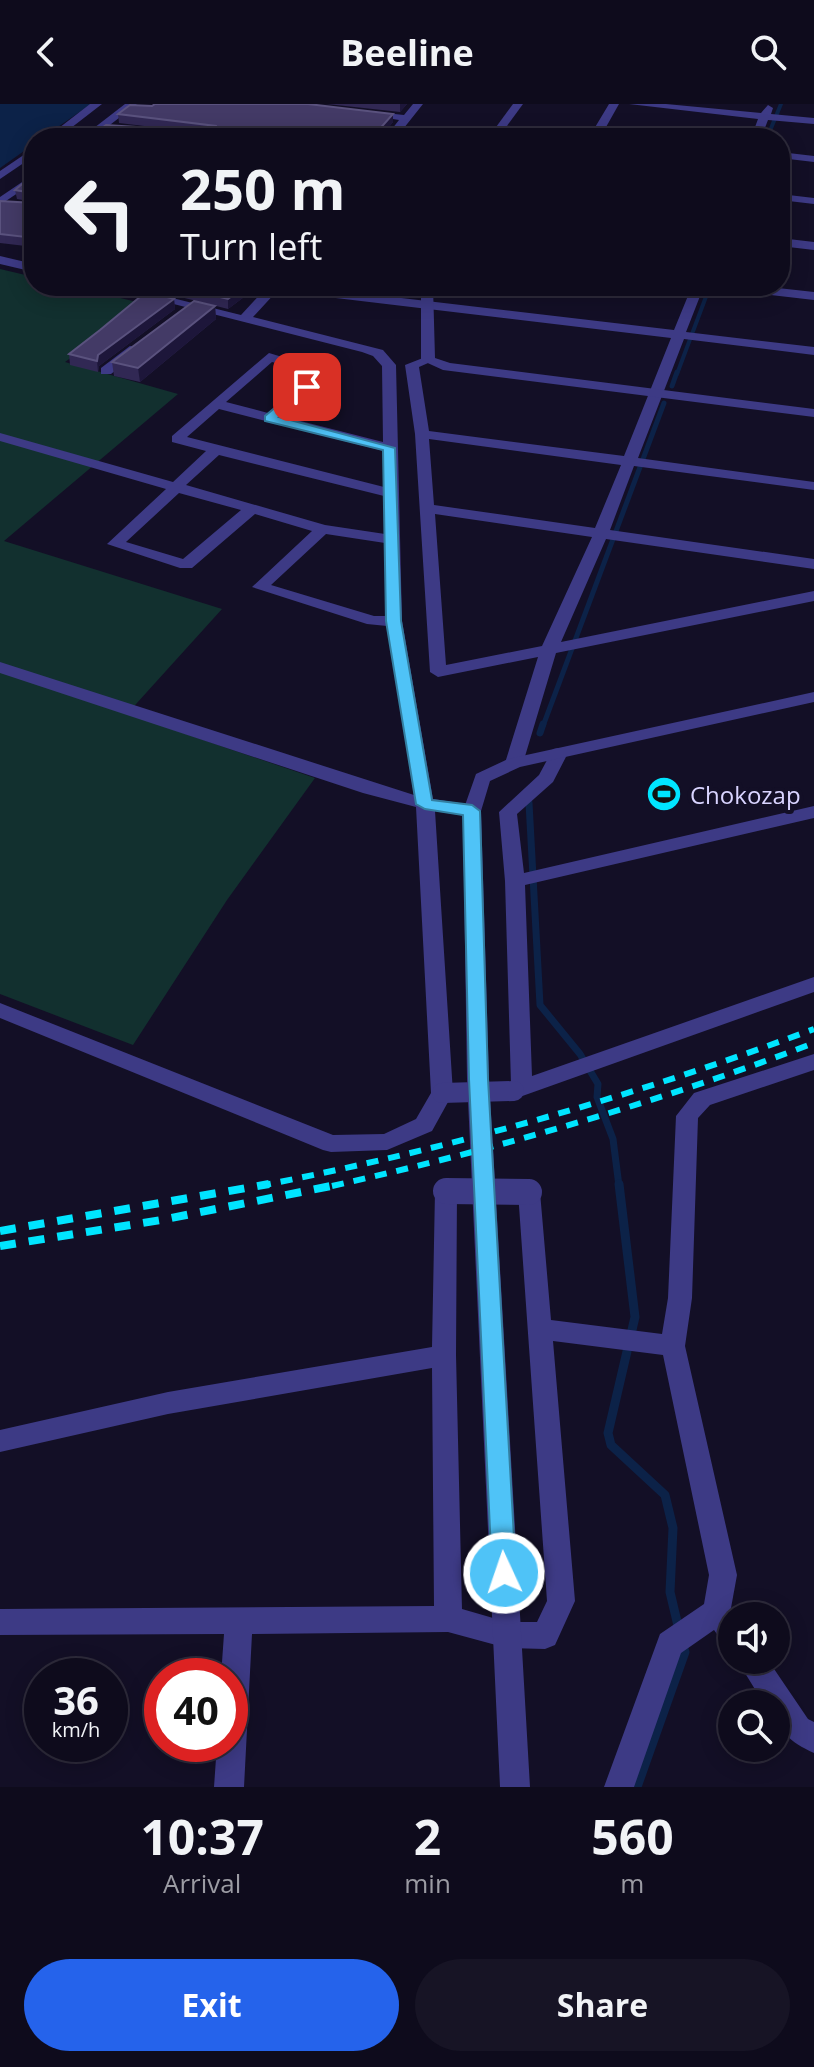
<!DOCTYPE html>
<html lang="en">
<head>
<meta charset="utf-8">
<style>
	:root { --surface:#0e0b1c; --page:#171425; --text:#f1f3f6; --muted:#9b9ba3; --line:#2e2b3b; --accent:#2563eb }
	body { margin:0; font-family:"Open Sans",sans-serif; background:var(--page); color:var(--text); height:100vh; display:flex; flex-direction:column; font-size:30px; white-space:nowrap }
	* { box-sizing:border-box; margin:0 }
	p { font-size:26px; color:var(--muted) }
	.icon { flex:none; width:44px; height:44px; fill:none; stroke:currentColor; stroke-width:2; stroke-linecap:round; stroke-linejoin:round }
	.map { position:relative; height:1683px; overflow:hidden }
	.details { display:flex; flex-direction:column; background:var(--surface); flex:1 }
	.details>* { flex:none }
	.guide { position:absolute; left:24px; top:24px; width:766px; height:168px; border-radius:32px; box-shadow:0 4px 20px #0003,0 0 0 2px var(--line); background:#0e0b1c; color:var(--text); overflow:hidden }
	.fabs { position:absolute; left:718px; top:1498px; display:grid; gap:16px }
	.fabs a { display:grid; place-items:center; width:72px; height:72px; border-radius:50%; background:var(--surface); box-shadow:0 4px 20px #0003,0 0 0 2px var(--line); font-size:40px }
	.speed { position:absolute; left:24px; top:1554px; display:flex; gap:16px; font-size:40px; font-weight:700; text-align:center }
	.speed>* { display:grid; place-content:center; width:104px; height:104px; border-radius:50%; background:var(--surface); box-shadow:0 4px 20px #0003,0 0 0 2px var(--line); line-height:1 }
	.speed small { font-size:20px; font-weight:400 }
	.speed .limit { border:12px solid #d22; background:#fff; color:#111 }
	.pin { position:absolute; display:grid; place-items:center; width:68px; height:68px; color:#fff; margin:-34px; border-radius:16px; box-shadow:0 4px 12px #0006 }
	.me { position:absolute; width:88px; margin:-44px; rotate:357deg; stroke-linejoin:round; filter:drop-shadow(0 0 6px #0008) }
	.turn { display:flex; align-items:center; gap:28px; height:168px; padding:0 24px; font-size:36px }
	.turn .icon { width:104px; height:104px; stroke-width:2.5 }
	.turn b { display:block; font-size:56px; line-height:68px }
	.eta { display:flex; justify-content:space-evenly; align-items:center; height:136px; text-align:center }
	.eta b { font-size:48px; font-weight:700; line-height:56px }
	.cta { display:flex; gap:16px; margin-top:auto; padding:16px 24px }
	.cta a { flex:1; height:92px; border-radius:48px; background:var(--accent); color:#fff; font-size:32px; font-weight:700; line-height:92px; text-align:center }
	.cta a+a { background:var(--page); color:var(--text) }
	header { display:flex; justify-content:space-between; align-items:center; height:104px; padding:0 24px; background:var(--surface); font-size:36px; font-weight:700 }
	.map>svg:first-child { display:block }
	.green { fill:#12302f }
	.water { fill:#0c2248 }
	.lines { fill:none; stroke-linecap:round; stroke-linejoin:round }
	.stream-far3 { stroke:#0c2248; stroke-width:4 }
	.stream-far2 { stroke:#0c2248; stroke-width:5 }
	.stream-far1 { stroke:#0c2248; stroke-width:7 }
	.stream { stroke:#0c2248; stroke-width:9 }
	.minor { fill:#3d3a85; fill-rule:evenodd }
	.tertiary { fill:#3d3a85; fill-rule:evenodd }
	.rail-far1 { stroke:#00e5ff; stroke-width:6; stroke-dasharray:12 10; stroke-linecap:butt }
	.rail { stroke:#00e5ff; stroke-width:8; stroke-dasharray:16 13; stroke-linecap:butt }
	.minor-bridge-far1 { stroke:#3d3a85; stroke-width:20 }
	.minor-bridge { stroke:#3d3a85; stroke-width:26 }
	.wall { fill:#312854 }
	.shaded-wall { fill:#1d163a }
	.building { fill:#433a66; stroke:#5a527e; stroke-width:2 }
	.route { fill:#4fc3f7; stroke:#337fa1; stroke-width:2 }
	.labels { text-anchor:middle; dominant-baseline:central; stroke-width:8; stroke-linejoin:round; paint-order:stroke }
	.poi-label { font-size:24px; fill:#d9d4ff; stroke:#130f26; text-anchor:start }
</style>
</head>
<body>
<header><svg class="icon" aria-label="back" viewBox="0 0 24 24"><path d="M15 5l-7 7 7 7"/></svg>Beeline<svg class="icon" aria-label="search" viewBox="0 0 24 24"><circle cx="10" cy="10" r="6"/><path d="M15 15l6 6"/></svg></header>
<div class="map">
<svg width="814" height="1683" viewBox="0 0 814 1683">
	<rect width="100%" height="100%" fill="#130f26"/>
	<path class="green" d="M0,165L34,173V182H71L145,200L65,258L178,290L4,437L222,505L127,610L315,674L227,796L133,941L0,890Z"/>
	<path class="water" d="M0,0H91L42,34H34V40L0,64Z"/>
	<g class="lines">
		<g class="stream-far3">
			<path d="M767,34L781,0"/>
			<path d="M677,270L710,182"/>
		</g>
		<g class="stream-far2">
			<path d="M672,282L677,268"/>
			<path d="M543,622L664,299"/>
		</g>
		<g class="stream-far1">
			<path d="M540,629L543,620"/>
			<path d="M529,699L540,901L580,950L598,980L597,993L613,1035L619,1082"/>
		</g>
		<g class="stream">
			<path d="M619,1080L635,1213L608,1329L611,1341L665,1391L673,1424L670,1488L679,1526"/>
			<path d="M637,1683L685,1548L682,1538"/>
		</g>
		<g class="minor">
			<path d="M90,0H102L58,34H46Z"/>
			<path d="M125,0H137L93,34H81Z"/>
			<path d="M413,0H423L396,34H385L399,16L362,10L367,7L404,11Z"/>
			<path d="M609,0H619L601,32L602,34H566L495,24L500,21L591,30Z"/>
			<path d="M629,0H666L761,9L768,1L773,4L771,10L814,14V20L768,16L761,34H751L758,15Z"/>
			<path d="M34,44V52L0,75V67Z"/>
			<path d="M780,48L814,52V58L780,54Z"/>
			<path d="M34,70V78L0,101V93Z"/>
			<path d="M780,90L814,94V100L780,96Z"/>
			<path d="M780,134L814,138V146L780,142Z"/>
			<path d="M0,152L34,160V168L0,160Z"/>
			<path d="M103,182H124L241,211L265,185L262,182H299L674,226L692,182H704L686,228L814,243V251L684,235L638,354L814,378V386L634,362L610,426L814,455V465L606,435L561,538L814,487V497L556,549L523,659L514,664L505,659L538,553L438,573L430,568L415,330L405,261L428,252L435,256L419,263L429,327L624,352L671,234L277,187L253,213L383,246L396,261L402,517L433,695L472,701L481,707L472,713L435,707L453,989L432,1027L387,1046L331,1048L323,1046L0,914V899L333,1031L384,1030L416,1015L431,989L416,703L363,689L0,569V558L414,691L387,522L367,520L252,483L312,427L255,410L192,464H180L107,440L166,385L0,337V329L173,378L206,347L172,338V332L269,249L332,268L281,312L383,338L382,262L373,252L362,248ZM272,258L315,269L268,309L226,298ZM219,305L384,347V383L187,333ZM429,335L621,361L595,424L434,401ZM219,351L384,392L385,430L325,421L186,381ZM179,389L241,406L183,455L126,438ZM435,410L592,433L542,542L446,561ZM326,430L385,439L386,512H374L271,481Z"/>
			<path d="M721,182H759L814,188V196L727,186Z"/>
			<path d="M130,242L142,245L111,270H101V264Z"/>
			<path d="M559,644L568,649L553,678L517,710L524,769L814,702V714L525,781L532,972L814,873V888L514,995L506,993L503,987L511,980L505,777L499,708L539,671L553,645Z"/>
			<path d="M814,950V966L710,1001L698,1014L692,1194L685,1242L737,1471L731,1504L737,1512H732V1541L722,1537L714,1526L681,1549L634,1683H604L660,1530L704,1500L709,1471L663,1251L553,1237L575,1497L555,1541L545,1545L507,1544L448,1528L252,1530L244,1683H214L217,1640H230V1572H221L224,1530L0,1531V1505L434,1502L432,1264L168,1310L0,1348V1326L168,1288L432,1243L435,1087L438,1081L446,1078L454,1081L457,1087L456,1251L462,1505L507,1518H537L547,1497L518,1088L521,1082L529,1079L537,1082L540,1088L551,1216L662,1230L668,1194L676,1012L694,989Z"/>
			<path d="M737,1556H768L808,1615L814,1618V1649C790,1638 776,1627 776,1600H764Z"/>
		</g>
		<g class="tertiary">
			<path d="M513,0H523L498,34H488Z"/>
			<path d="M421,182H433L435,254L450,259L814,305V313L443,266L421,256Z"/>
			<path d="M814,588V598L520,663L490,677L481,707L489,975L530,1683H500L467,975L463,707L476,670L508,655Z"/>
		</g>
		<g class="rail-far1">
			<path d="M259,1082C449,1045 632,993 814,925"/>
			<path d="M332,1082C497,1045 656,999 814,939"/>
		</g>
		<g class="rail">
			<path d="M0,1127L269,1080"/>
			<path d="M0,1142L161,1116L341,1080"/>
		</g>
		<path class="minor-bridge-far1" d="M442,989L514,987"/>
		<path class="minor-bridge" d="M446,1087L529,1088"/>
	</g>
	<g class="wall">
		<path d="M327,0H407L400,8Z"/>
		<path d="M118,10H393V18L380,34H245L232,32L230,34H88L161,24L119,19Z"/>
		<path d="M34,70V98L17,95L15,86Z"/>
		<path d="M0,97L34,99V143L0,139Z"/>
		<path d="M157,182H256V184L228,205L157,187Z"/>
		<path d="M174,195L175,205L99,262L98,268L70,261L69,250Z"/>
		<path d="M215,202L216,215L140,278L114,272L112,258Z"/>
	</g>
	<g class="shaded-wall">
		<path d="M400,0H407L400,8Z"/>
		<path d="M393,10V18L380,34H377V28Z"/>
		<path d="M232,24V32L230,34H221Z"/>
		<path d="M347,25V34H339Z"/>
		<path d="M245,182H256V184L228,205V195Z"/>
		<path d="M174,195L175,205L99,262L98,268L97,257L98,251Z"/>
		<path d="M215,202L216,215L140,278L138,264Z"/>
	</g>
	<g class="building">
		<path d="M155,0H308L393,10L377,28L347,25L339,34H273L277,30L232,24L221,34H88L106,21L217,28L216,22L118,10L130,1L152,2Z"/>
		<path d="M34,70V89L15,86Z"/>
		<path d="M0,97L34,99V134L0,130Z"/>
		<path d="M174,182H245L228,195Z"/>
		<path d="M147,187L174,195L98,251L97,257L69,250L100,226Z"/>
		<path d="M194,197L215,202L138,264L112,258Z"/>
	</g>
	<path class="route" d="M302,281L313,283L279,313L395,344L401,517L432,696L472,701L480,707L488,975L516,1469L513,1477L504,1481L495,1477L492,1469L469,975L463,711L425,705L416,700L386,517L383,346L265,317V312Z"/>
	<defs>
		<g id="stadium-disc" transform="scale(1.8)"><circle r="9.5" fill="#00e5ff" stroke="#130f26"/><path d="M0-5a6.5 5 0 1 0 0 10a6.5 5 0 1 0 0-10ZM-3.5-1.8h7v3.6h-7Z" fill="#111"/></g>
	</defs>
	<g fill-rule="evenodd">
		<use href="#stadium-disc" x="664" y="690"/>
	</g>
	<g class="labels">
		<g class="poi-label">
			<text x="690" y="690">Chokozap</text>
		</g>
	</g>
</svg>
<div class="fabs">
<a><svg class="icon" aria-label="sound" viewBox="0 0 24 24"><path d="M4 9h4l5-4v14l-5-4H4zM17 9q2 3 0 6"/></svg></a>
<a><svg class="icon" aria-label="search" viewBox="0 0 24 24"><circle cx="10" cy="10" r="6"/><path d="M15 15l6 6"/></svg></a>
</div>
<div class="speed"><div>36<small>km/h</small></div><div class="limit">40</div></div>
<div class="pin" style="left:307px;top:283px;background:#d93025"><svg class="icon" aria-label="arrive" viewBox="0 0 24 24"><path d="M6 21V4h12l-3 4 3 4H6"/></svg></div>
<svg class="me" style="left:504px;top:1469px" viewBox="-20 -20 40 40"><circle r="17" fill="#4fc3f7" stroke="#fff" stroke-width="3"/><path d="M0-11L8 9 0 5-8 9z" fill="#fff"/></svg>
<div class="guide">
<div class="turn"><svg class="icon" aria-label="left" viewBox="0 0 24 24"><path d="M17 20v-9H6M10 6l-5 5 5 5"/></svg><div><b>250 m</b>Turn left</div></div>
</div>
</div>
<section class="details">
<div class="eta">
<div><b>10:37</b><p>Arrival</p></div>
<div><b>2</b><p>min</p></div>
<div><b>560</b><p>m</p></div>
</div>
<div class="cta"><a>Exit</a><a>Share</a></div>
</section>
</body>
</html>
